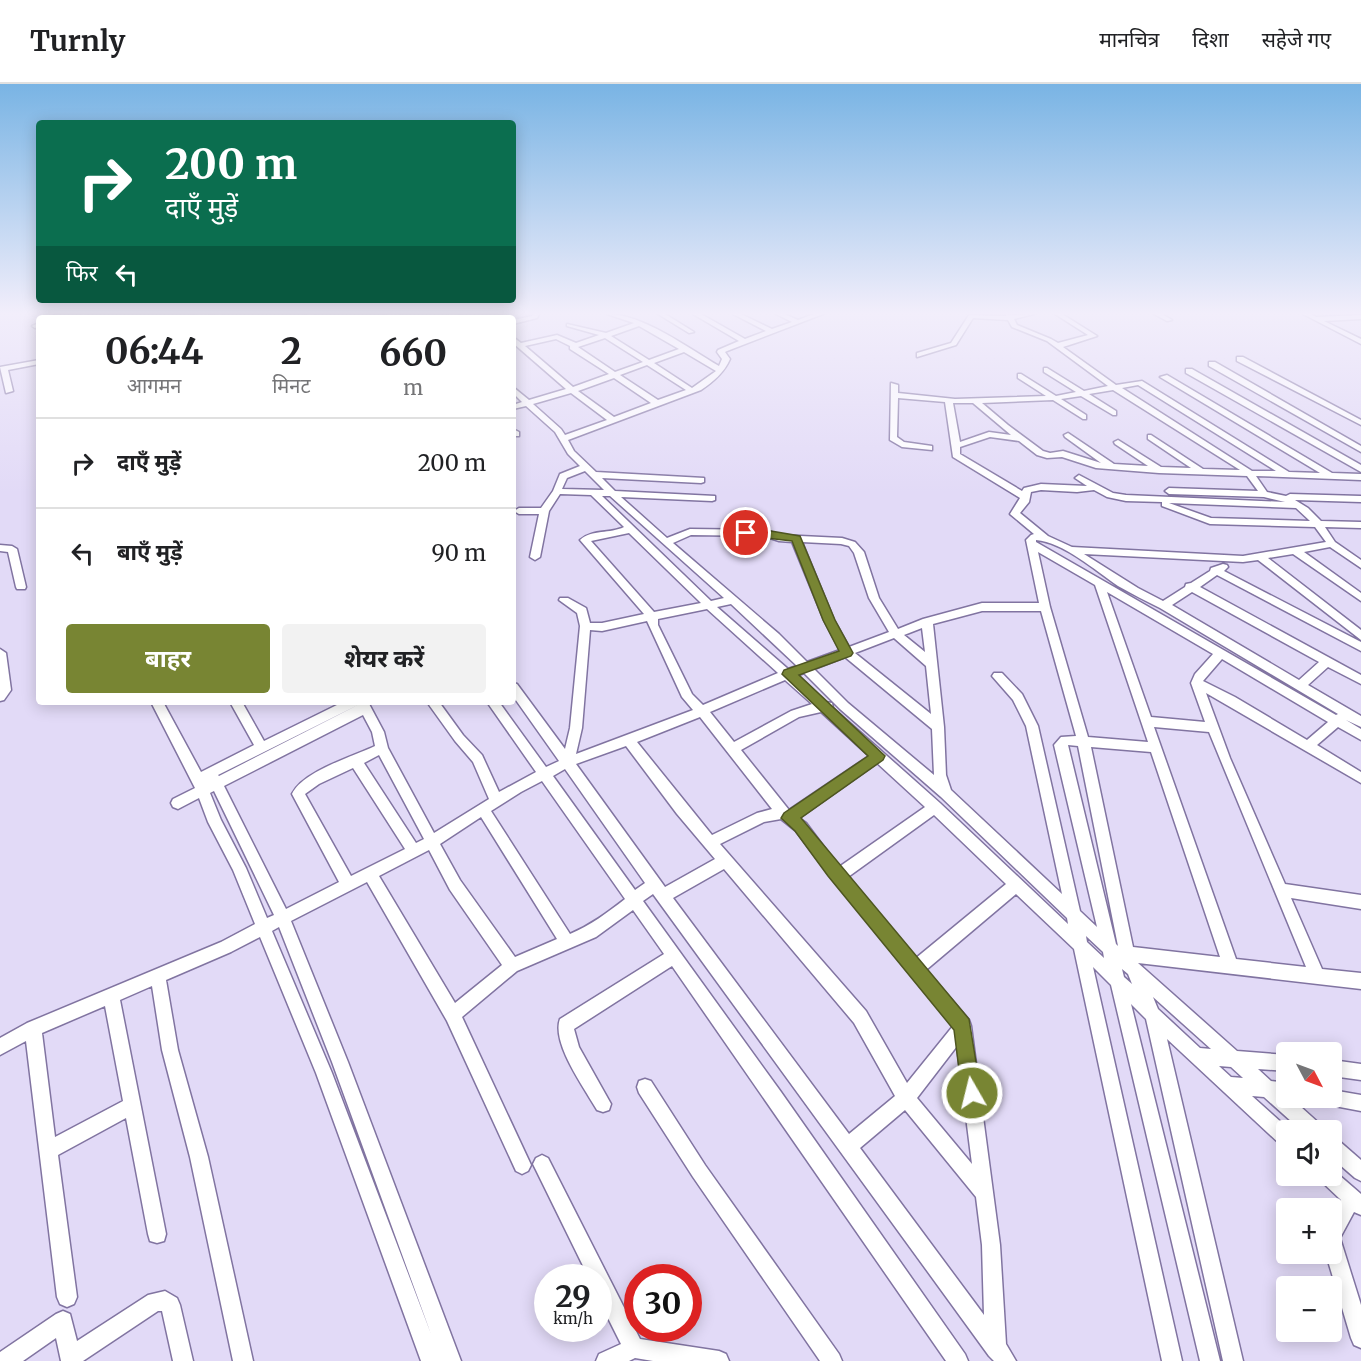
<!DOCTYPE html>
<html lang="hi">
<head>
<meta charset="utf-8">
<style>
	:root { --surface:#fff; --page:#f2f2f2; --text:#202124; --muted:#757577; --line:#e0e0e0; --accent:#788533 }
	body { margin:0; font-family:Merriweather,"Noto Sans Devanagari",serif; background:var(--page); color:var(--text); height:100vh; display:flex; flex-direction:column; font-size:22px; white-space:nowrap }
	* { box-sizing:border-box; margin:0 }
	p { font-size:20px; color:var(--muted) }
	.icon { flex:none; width:33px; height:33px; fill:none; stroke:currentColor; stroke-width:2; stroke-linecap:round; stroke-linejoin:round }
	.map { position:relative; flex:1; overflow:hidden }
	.drawer { position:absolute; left:36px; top:231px; width:480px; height:390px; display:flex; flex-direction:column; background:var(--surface); border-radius:6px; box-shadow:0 3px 15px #0003 }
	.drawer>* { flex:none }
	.hud { position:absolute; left:36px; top:36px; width:480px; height:183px; border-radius:6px; box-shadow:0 3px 15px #0003; background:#0b6e4f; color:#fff; overflow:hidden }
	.needle { width:39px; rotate:131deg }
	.controls { position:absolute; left:1276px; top:958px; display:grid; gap:12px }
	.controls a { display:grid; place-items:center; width:66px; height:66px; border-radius:6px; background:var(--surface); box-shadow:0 3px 15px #0003; font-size:30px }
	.speed { position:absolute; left:534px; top:1180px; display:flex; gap:12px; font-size:30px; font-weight:700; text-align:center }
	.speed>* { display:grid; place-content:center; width:78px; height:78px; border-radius:50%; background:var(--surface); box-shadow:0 3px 15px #0003; line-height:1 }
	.speed small { font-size:15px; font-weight:400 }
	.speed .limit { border:9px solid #d22; background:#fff; color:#111 }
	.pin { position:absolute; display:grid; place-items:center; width:51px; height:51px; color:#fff; margin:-26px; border:3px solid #fff; border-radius:50%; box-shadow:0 2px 6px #0007 }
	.me { position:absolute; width:66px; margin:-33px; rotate:352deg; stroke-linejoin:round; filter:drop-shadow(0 0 4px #0008) }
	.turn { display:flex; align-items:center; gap:21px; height:126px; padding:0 30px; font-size:27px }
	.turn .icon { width:78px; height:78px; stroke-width:2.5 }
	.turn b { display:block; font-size:42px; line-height:51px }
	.then { display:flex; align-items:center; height:57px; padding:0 30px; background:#0003; gap:12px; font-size:22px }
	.eta { display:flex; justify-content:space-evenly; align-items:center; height:102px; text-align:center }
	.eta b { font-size:36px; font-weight:700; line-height:42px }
	.primary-button { display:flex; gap:12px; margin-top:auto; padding:12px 30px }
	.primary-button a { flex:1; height:69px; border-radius:6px; background:var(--accent); color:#fff; font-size:24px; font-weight:700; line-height:69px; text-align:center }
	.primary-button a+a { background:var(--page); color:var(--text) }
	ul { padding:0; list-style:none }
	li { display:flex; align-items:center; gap:18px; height:90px; padding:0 30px; border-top:2px solid var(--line) }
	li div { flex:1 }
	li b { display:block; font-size:22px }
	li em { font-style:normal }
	header { display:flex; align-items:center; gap:36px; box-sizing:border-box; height:84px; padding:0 30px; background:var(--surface); border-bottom:2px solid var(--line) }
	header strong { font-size:28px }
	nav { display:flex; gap:33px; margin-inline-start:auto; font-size:21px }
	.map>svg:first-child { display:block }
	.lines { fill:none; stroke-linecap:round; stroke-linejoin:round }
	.minor-casing { stroke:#8174a1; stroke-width:3 }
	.minor { fill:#fff; fill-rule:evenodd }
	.route { fill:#788533; stroke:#4e5621; stroke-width:1.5 }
</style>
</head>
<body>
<header>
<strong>Turnly</strong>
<nav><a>मानचित्र</a><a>दिशा</a><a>सहेजे गए</a></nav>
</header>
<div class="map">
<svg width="1361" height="1277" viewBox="0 0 1361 1277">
	<rect width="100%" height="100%" fill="#e2daf7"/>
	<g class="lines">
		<g class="minor-casing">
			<g id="minor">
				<path d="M47,230H53L54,234H48Z"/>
				<rect x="81" y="230" width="6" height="4"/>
				<path d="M197,230H211L197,234H182Z"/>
				<path d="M215,230H221L224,234H218Z"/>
				<path d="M306,230H313L318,234H311Z"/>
				<path d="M389,230H402L389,234H375Z"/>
				<path d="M447,230H457L468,234H457Z"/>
				<path d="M533,230H539L537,234L513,240V236L532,232Z"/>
				<path d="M607,230C643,230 688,264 719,282L722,275L717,268L718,266L739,257L693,230H701L745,255L766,247L733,230H741L772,245L792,238L776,230H784L798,236L814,230H823L727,267L725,268L730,275C724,289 713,298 701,306L568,356L574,367L596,388L704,394V398L701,399L602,394L615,407L715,412V416L712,417L621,413L667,454L690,445L765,446L780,451L842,454L855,458L864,468L879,514L898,545L923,535L982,519H1039L1026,456L1031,451L1034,450L1010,430L1020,414L953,373L945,318L898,314L897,353L904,358L932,362V366L902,363L890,356L891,299L898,301V309L955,315L1046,312L1018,294V290H1021L1056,312L1076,308L1044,288V284H1047L1084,307L1108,302L1047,257L1012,243L1008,236L973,234L956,261L917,273V269L951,259L969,231L1006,232V230L1013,231L1034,230L1014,235L1017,241L1051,255L1058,259L1088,251L1055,230H1062L1097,252L1063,263L1116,301L1142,297L1289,388L1320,389L1160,293L1167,291L1332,389L1361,390V396L1256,392L1267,408L1286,412L1290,410L1361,412V418L1295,416L1308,424L1321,437L1361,438V444L1325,443L1335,458L1361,476V484L1330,463L1304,468L1361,509V517L1293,470L1268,474L1361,546V556L1258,476L1243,478L1084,470L1138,504L1163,517L1185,503L1186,500L1191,499L1210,487L1211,484L1223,480L1227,481L1228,483L1224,487L1361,558V567L1217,491L1200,503L1361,591V600L1328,583L1308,601L1361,632V643L1346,636L1361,645V656L1338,643L1317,661L1361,688V699L1206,609L1230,674L1285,800L1361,811V825L1291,814L1322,885L1361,889V905L1138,879L1237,967L1287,971V987L1258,985L1271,997L1287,999V1014H1291L1321,1041L1324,1047H1302L1264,1013L1252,1012L1291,1047H1287V1064L1281,1061L1167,955L1243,1277H1223L1146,935L1131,920L1220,1277H1200L1111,901L1093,883L1182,1277H1162L1074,865L1016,810L926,886L969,936L971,942L1000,1161L1006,1260L1016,1277H994L989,1272L653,810L643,817L781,1008L965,1270L968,1277H946L672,882L574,945L579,963L611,1020L609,1026L603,1028L597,1026C585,1005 551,959 560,935L664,870L633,826L596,853L517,887L462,933L531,1081L528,1087L522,1090L516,1087L447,937L367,798L291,837L348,978L461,1277H421L316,989L260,853L231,868L166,896L178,966L208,1073L253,1277H233L190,1073L162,966L152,902L120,916L166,1150L164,1157L157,1159L150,1157L148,1150L126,1034L58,1071L77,1213L74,1220L67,1223L60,1220L57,1213L26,957L0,971V954L27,939L221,858L255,840L233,786L208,738L199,714L178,725L173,723L171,719L173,715L195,704L151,618H163L201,688L254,661L230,618H242L264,657L343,618H368L384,648L388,664L434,749L489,715L473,678L455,657L427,618H439L463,651L482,671L499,708L536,688L487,618H499L546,683L559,677L513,612V599L517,600L565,665L570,644L580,542L577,529L559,516L560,514H568L586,524L590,539H602L644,530L580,456C592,445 610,450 624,443L591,411L560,410L549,427L540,473L535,476L530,473L539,430H519L514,427L519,424H541L553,407L560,390L580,382L568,370L555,348L526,322L513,325V321L522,318L513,309V303L529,316L566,305L513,259V253L521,259L557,251L576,259L599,251L567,242V240L606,249L634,239ZM639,242L679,265L649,276L611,252ZM605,254L643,278L615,288L578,263ZM556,255L570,262V265L609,290L573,303L525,262ZM684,268L716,287L692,304L654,279ZM647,281L686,306L658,316L620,291ZM614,294L651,319L614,333L578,307ZM1138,301L1276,387H1252L1122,304ZM1113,306L1240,386L1203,385L1151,351H1148V355L1191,384L1161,383L1118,356L1114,358L1115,360L1148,382L1114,380L1068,349L1064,351L1065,353L1101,379L1063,367L1050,369L1043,367L1008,341L982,319L1053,316L1083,335H1086V331L1061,315L1081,312L1113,331H1116V327L1089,310ZM571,309L607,336L565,351L561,345L533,320ZM953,319H973L1011,351L989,348L960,358ZM990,353L1019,357L1037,371L1047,374L1062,373L1096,384L1159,389L1247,392L1258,407L1169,404L1165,407L1169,410L1264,413L1285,418L1126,411L1113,409L1079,391L1075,394L1087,402L1041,400L1024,404L1022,407L960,370V363ZM585,387L604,406L562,405L567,394ZM1041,406L1077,408L1094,406L1107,413L1126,417L1162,418V422L1210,440L1315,443L1326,458L1243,472L1072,463L1048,452L1020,429L1029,418L1031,408ZM602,412H610L724,514L711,517ZM1169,419L1296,424L1310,437L1211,434ZM629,449L701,519L654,528L591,457ZM691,451L764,452L779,457L792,458L824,536L840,566L807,578L779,550L673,459ZM1036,456C1063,458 1096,487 1118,502C1132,510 1146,517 1160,524L1338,630L1336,631L1036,458ZM802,458L841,460L849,462L854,469L869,514L889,548L849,563L834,536ZM1038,468L1095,501L1148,658L1088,653L1050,523ZM1107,508L1213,570L1195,590L1191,599L1205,638L1151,633ZM1192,508L1319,578L1299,596L1172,521ZM731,520L797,582L788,585L717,523ZM707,525L778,589L703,621L692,610L658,541V535ZM982,527H1041L1076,652L1061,653L1054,661L1097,843L1080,827L1038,642L1022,610L1002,589H994L992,592L1013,616L1026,642L1062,810L951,706L946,691L944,643L933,540ZM647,537L682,613L693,626L576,670L582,644L590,546L602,547ZM922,544L925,568L904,551ZM894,554L926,582L931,630L855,569ZM845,573L932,645L934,691L848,619L814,585ZM1222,575L1328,638L1307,656L1235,613L1203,597ZM804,589L840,625L941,713L1067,834L1068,840L940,719L833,624L832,619L825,618L796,592ZM785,596L812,620L791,627L734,658L710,628ZM358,621L219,692L218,691ZM821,628L869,672L789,726L741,666L799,633ZM363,631L372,648L375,662C352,673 303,687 292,710L339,798L286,825L224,702ZM700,633L772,725L757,729L712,751L637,658ZM1154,643L1209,648L1306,883L1236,875ZM1068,661L1078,662L1118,862L1116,860ZM626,662L677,730L715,775L665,803L576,680ZM1091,663L1151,668L1220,873L1133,863ZM379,671L424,755L416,759L364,679ZM877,679L925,723L839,783L806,739L799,734ZM353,684L405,765L351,792L305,710L319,700ZM565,685L645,799L635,806L553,692ZM542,697L625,815C607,829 591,841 570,850L491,727L521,708ZM214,707L274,831L267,834L246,784L221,736L210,709ZM934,731L1006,800L916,874L848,793ZM481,733L557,855L515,873L460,796L440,760ZM781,735L796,747L833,796L953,942L907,999L866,927L720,760L764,738ZM429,766L450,806L502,881L455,919L379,792ZM724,785L854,939L895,1012L849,1050L673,814ZM279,843L332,978L431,1250L332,989L272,847ZM1086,852L1103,868L1104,874L1087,858ZM1122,885L1128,890L1132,900L1124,893ZM1153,913L1211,965L1200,964L1158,925ZM105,922L123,1017L55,1053L42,949ZM957,962L972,1080L917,1014ZM1219,982L1231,983L1243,994L1231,993ZM905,1026L976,1113L982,1161L984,1231L860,1064Z"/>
				<path d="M658,230H665L694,248L689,249Z"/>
				<path d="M1154,230H1162L1172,236L1167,237Z"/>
				<path d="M1303,230H1311L1316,233L1361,231V235L1324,237L1361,255V260Z"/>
				<path d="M39,239V243L35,244L32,242Z"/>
				<path d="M1237,273H1243L1361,336V341L1237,277Z"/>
				<path d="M39,276V280L8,286L13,307L6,309L0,283Z"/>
				<path d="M1209,278H1215L1361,362V368L1209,282Z"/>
				<path d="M1186,285H1192L1361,381V388L1186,289Z"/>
				<path d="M513,345L519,348V352H513Z"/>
				<path d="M0,461L12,462L17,465L26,503L25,505H17L16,503L8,468L0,467Z"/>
				<path d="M0,565L6,569L11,606L4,616L0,617Z"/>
				<path d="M1332,976L1361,980V996L1332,992Z"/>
				<path d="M645,995L651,997L705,1081L839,1270L842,1277H820L693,1093L639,1009L637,1003L639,997Z"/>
				<path d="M1332,1006L1361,1011V1027L1324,1020L1322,1014H1332Z"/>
				<path d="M1332,1053L1338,1056L1361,1076V1097L1355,1094L1332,1074Z"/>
				<path d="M542,1071L548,1074L640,1255L719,1267L726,1270L729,1277H653L635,1274L629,1277H596L599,1270L621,1260L598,1214V1194H589L536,1086L533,1080L536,1074Z"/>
				<path d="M1332,1085L1361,1110V1131L1354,1128L1340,1154L1361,1221V1264L1354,1261L1351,1254L1326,1170H1332V1132L1341,1116L1322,1098L1319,1092H1332Z"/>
				<path d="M165,1207L177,1214L180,1221L193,1277H173L162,1227H158L83,1277H61L56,1254L23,1277H0V1268L56,1230L63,1227L70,1230L77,1257L148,1211Z"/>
			</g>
		</g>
		<use href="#minor" class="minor"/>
	</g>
	<linearGradient id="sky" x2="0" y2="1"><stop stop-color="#79b4e4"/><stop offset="0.56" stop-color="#f2eefb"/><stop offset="1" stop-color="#f2eefb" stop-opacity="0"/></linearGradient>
	<rect width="1361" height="409" fill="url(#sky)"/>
	<path class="route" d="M746,445L765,446L800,452L835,536L853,569L851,572L799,591L885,672L883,676L801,734L969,935L981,1009L978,1016L972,1018L965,1016L962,1009L954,946L828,792L795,747L781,734L784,729L868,672L782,590L784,586L839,567L823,536L792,457L742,451L740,449Z"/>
</svg>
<div class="controls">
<a><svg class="needle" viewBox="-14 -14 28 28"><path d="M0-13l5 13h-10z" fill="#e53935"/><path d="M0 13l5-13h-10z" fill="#757577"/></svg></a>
<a><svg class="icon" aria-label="sound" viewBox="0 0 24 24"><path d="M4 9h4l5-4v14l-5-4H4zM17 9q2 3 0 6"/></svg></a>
<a>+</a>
<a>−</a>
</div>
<div class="speed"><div>29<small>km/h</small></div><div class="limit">30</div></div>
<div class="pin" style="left:746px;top:449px;background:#d93025"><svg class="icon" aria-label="arrive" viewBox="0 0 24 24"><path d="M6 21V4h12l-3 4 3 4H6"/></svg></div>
<svg class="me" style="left:972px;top:1009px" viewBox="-20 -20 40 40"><circle r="17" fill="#788533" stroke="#fff" stroke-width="3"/><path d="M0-11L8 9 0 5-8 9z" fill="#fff"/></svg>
<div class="hud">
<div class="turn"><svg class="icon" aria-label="right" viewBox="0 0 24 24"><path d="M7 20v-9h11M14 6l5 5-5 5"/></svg><div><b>200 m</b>दाएँ मुड़ें</div></div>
<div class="then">फिर<svg class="icon" aria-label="left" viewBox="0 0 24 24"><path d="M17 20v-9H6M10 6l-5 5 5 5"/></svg></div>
</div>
<section class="drawer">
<div class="eta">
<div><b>06:44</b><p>आगमन</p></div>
<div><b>2</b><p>मिनट</p></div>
<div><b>660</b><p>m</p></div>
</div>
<ul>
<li><svg class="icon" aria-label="right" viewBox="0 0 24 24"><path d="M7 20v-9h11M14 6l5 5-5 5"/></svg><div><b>दाएँ मुड़ें</b></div><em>200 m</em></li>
<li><svg class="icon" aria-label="left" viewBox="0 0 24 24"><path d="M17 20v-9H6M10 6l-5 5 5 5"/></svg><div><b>बाएँ मुड़ें</b></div><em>90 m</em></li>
</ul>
<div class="primary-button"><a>बाहर</a><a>शेयर करें</a></div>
</section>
</div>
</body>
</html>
